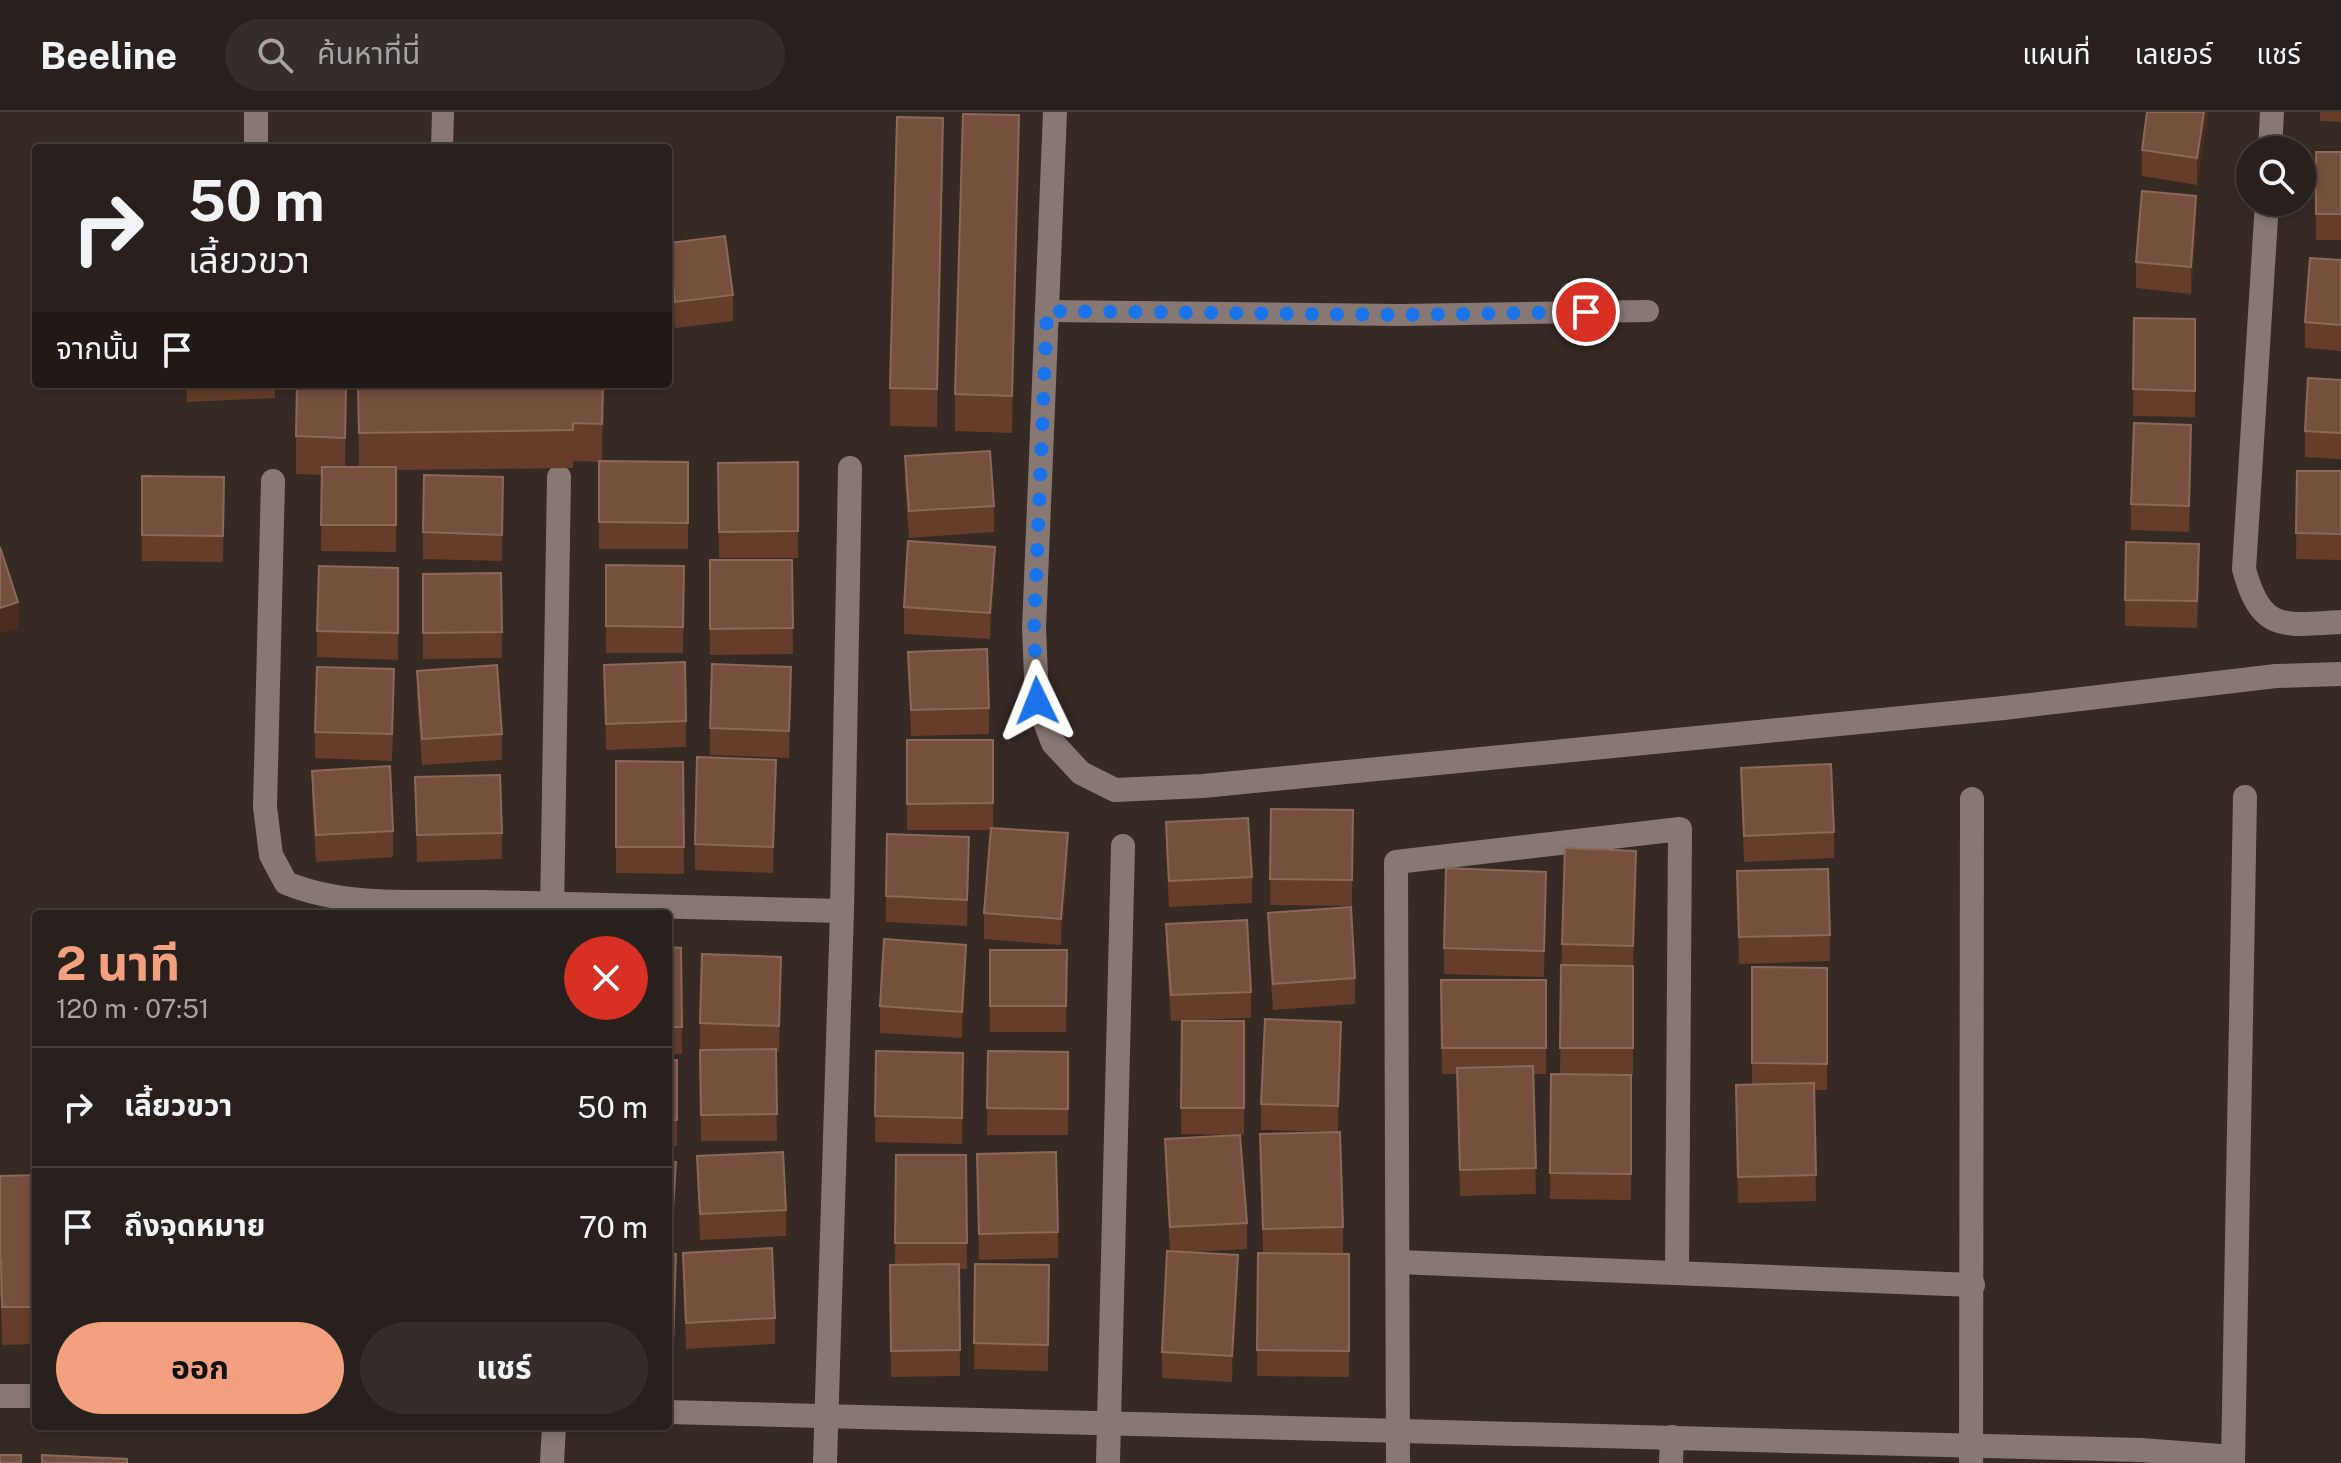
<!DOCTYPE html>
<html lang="th">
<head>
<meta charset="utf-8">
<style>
	:root { --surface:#28201c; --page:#342d29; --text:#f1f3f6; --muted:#a5a3a3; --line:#443e3b; --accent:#f2a07f }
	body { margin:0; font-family:"Public Sans","Noto Sans Thai",sans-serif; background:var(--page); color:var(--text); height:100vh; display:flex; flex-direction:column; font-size:30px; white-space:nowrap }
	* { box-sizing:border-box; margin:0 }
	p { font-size:26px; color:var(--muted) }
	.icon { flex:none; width:44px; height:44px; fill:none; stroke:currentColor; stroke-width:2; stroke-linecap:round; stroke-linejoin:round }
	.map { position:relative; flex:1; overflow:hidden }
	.side { position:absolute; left:32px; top:798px; width:640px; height:520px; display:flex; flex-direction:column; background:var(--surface); border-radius:8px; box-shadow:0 4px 12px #0003,0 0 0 2px var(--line) }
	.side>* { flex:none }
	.banner { position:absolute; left:32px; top:32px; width:640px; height:244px; border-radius:8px; box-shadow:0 4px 12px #0003,0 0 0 2px var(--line); background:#28201c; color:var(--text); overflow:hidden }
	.fabs { position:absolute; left:2236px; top:24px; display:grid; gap:16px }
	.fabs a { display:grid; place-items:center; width:80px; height:80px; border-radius:50%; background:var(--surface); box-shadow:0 4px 12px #0003,0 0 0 2px var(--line); font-size:40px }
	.pin { position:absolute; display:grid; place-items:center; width:68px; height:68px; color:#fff; margin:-34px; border:4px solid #fff; border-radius:50%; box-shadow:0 2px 8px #0007 }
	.me { position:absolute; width:88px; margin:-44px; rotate:358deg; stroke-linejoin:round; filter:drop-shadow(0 0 6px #0008) }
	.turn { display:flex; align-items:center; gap:28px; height:168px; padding:0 24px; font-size:36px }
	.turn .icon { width:104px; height:104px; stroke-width:2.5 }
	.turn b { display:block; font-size:56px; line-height:68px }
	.then { display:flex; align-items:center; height:76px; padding:0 24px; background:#0003; gap:16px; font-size:30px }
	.round { display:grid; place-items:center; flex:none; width:84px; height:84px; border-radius:42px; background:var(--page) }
	.headline { display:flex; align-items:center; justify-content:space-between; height:136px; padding:0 24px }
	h1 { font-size:48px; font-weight:700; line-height:60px; color:var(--accent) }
	.action { display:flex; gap:16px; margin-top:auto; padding:16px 24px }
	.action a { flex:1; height:92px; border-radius:48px; background:var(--accent); color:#111; font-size:32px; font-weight:700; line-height:92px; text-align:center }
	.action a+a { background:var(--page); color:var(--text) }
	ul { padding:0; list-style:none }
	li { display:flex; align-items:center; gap:24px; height:120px; padding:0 24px; border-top:2px solid var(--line) }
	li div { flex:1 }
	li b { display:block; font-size:30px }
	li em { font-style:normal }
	header { display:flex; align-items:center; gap:48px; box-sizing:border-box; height:112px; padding:0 40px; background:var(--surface); border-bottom:2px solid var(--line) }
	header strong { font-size:38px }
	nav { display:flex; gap:44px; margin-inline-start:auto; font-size:28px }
	.search { width:560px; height:72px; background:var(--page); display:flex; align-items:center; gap:20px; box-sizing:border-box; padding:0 28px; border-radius:44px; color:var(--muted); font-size:30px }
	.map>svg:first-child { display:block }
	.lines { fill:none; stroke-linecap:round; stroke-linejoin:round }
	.lane { stroke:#877873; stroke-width:22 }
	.street { stroke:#877873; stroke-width:24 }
	.wall { fill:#663c2a }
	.shaded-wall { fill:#4c2c1f }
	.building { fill:#764f3f; stroke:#8b685a; stroke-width:2 }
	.route { stroke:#1a73e8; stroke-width:14; stroke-dasharray:0 25.2 }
</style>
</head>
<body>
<header>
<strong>Beeline</strong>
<div class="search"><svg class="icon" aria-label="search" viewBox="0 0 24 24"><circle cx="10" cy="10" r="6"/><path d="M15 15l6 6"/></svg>ค้นหาที่นี่</div>
<nav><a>แผนที่</a><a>เลเยอร์</a><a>แชร์</a></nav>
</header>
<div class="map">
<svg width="2341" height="1351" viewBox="0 0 2341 1351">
	<rect width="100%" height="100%" fill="#362a25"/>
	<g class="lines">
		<g class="lane">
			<path d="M442,36L443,0"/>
			<path d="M1047,199L1400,203L1648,199"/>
		</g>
		<g class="street">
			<path d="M256,0V36"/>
			<path d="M1055,0L1034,516L1037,589L1053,631L1081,661L1115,678L1203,674L2004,596L2276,564L2341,562"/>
			<path d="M2270,38L2272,0"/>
			<path d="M2267,90L2244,457C2261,521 2284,513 2341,510"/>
			<path d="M273,369L265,695L271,743L286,771C346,796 420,789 484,790C603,793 722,795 842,799"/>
			<path d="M552,802L559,365"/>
			<path d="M1398,1150L1973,1173"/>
			<path d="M0,1284H36"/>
			<path d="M668,1300L2141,1338L2233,1345"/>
			<path d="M552,1351L554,1314"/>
			<path d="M825,1351L842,799L850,356"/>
			<path d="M1108,1351L1123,734"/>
			<path d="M1398,1351L1396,750L1680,717L1677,1161"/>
			<path d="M1671,1351L1672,1325"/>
			<path d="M1971,1351L1972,687"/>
			<path d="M2233,1351L2245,685"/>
		</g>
	</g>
	<g class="wall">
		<path d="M2208,0L2197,73L2142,64V38Z"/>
		<path d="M2320,0H2341V10L2320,9Z"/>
		<rect x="2316" y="40" width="25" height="88"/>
		<path d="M1019,41L1012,321L955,319V282Z"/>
		<path d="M943,44L937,315L890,314V276Z"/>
		<path d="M2196,111L2191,182L2136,176V150Z"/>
		<path d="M668,131L733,183V209L675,216L668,160Z"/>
		<path d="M2341,148V239L2305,236V210Z"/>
		<path d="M2134,206L2195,207V305L2133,304Z"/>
		<path d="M2341,268V347L2305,345V319Z"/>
		<path d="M186,272H275V286L187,290Z"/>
		<path d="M347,272L345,355H359L358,276L548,274V272H605L602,349L688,350V437H599V350L573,349V356L396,358V440L321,439L322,363L296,362V324Z"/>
		<path d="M2191,340L2189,420L2131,418V392Z"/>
		<path d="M905,344L994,394V420L909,426L905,370Z"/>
		<path d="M798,350V446H719L718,351Z"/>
		<path d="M2297,359H2341V448L2296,447Z"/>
		<path d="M142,364L224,365L223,450L142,449Z"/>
		<path d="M503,365L502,449L423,447V420Z"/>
		<path d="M710,448H792L793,542L710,543Z"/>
		<path d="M606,453L684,454L683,541H606Z"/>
		<path d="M398,456V548L317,545V519Z"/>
		<path d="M2199,459L2197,516L2125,514V488Z"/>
		<path d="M501,461L502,546L423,547V462Z"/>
		<path d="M995,461L990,527L904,522V495Z"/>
		<path d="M908,540L989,596V622L911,624Z"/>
		<path d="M604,553L686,609V635L606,638Z"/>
		<path d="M417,559L502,622V648L422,653L417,585Z"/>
		<path d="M791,582L789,646L710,643V616Z"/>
		<path d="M394,583L392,649L315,646V620Z"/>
		<path d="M907,628H993V716L1068,748L1061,833L984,827V801L990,718H907Z"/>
		<path d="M616,649L683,650L684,762L616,761Z"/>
		<path d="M1741,656L1834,720V746L1744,750Z"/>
		<path d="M312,659L393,719V745L316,750L312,685Z"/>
		<path d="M415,665L502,721V747L417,750Z"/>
		<path d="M776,675L773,761L695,758V732Z"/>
		<path d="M1271,697L1353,698L1352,794L1270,793Z"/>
		<path d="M1166,710L1252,765V791L1169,795L1166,737Z"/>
		<path d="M969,751L967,814L886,810V784Z"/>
		<path d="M1737,759L1830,823V849L1739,852Z"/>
		<path d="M1636,765L1633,854V963L1560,962L1562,832Z"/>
		<path d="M1546,786L1544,865L1444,862V836Z"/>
		<path d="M1268,801L1355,866V892L1273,898L1268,827Z"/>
		<path d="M1166,812L1251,880V906L1171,909L1166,838Z"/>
		<path d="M668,835L681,836L682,942H668Z"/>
		<path d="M990,838H1067L1066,920H990Z"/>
		<path d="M1752,855L1827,856V978H1814L1816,1089L1738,1091L1736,973H1752Z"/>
		<path d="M966,859L962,926L880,921V894Z"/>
		<path d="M1441,868H1546V962H1533L1536,1082L1460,1084L1457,962H1442Z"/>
		<path d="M781,872L779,940H776L777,1029H701L700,938H715L700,937V911Z"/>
		<path d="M1182,909H1244V1023H1240L1247,1111V1137L1192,1140L1238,1169L1232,1270L1162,1266V1240L1170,1139L1165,1053V1027L1239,1023L1181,1022Z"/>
		<path d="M1341,936L1338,1020L1343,1115V1141L1349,1142V1265L1257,1264L1258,1141H1263L1260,1022L1326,1020L1261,1018V992Z"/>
		<path d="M876,939L963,941L962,1032L875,1030Z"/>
		<path d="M988,939L1068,940V1023H987Z"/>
		<rect x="668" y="948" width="9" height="86"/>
		<path d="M1551,962L1631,963V1088L1550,1087Z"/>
		<path d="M977,1042L1058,1120V1146L979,1148Z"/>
		<path d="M896,1043H966L967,1157H959L960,1264L891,1265L890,1153H895Z"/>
		<path d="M697,1044L786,1098V1124L700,1128Z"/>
		<path d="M668,1050L676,1077L672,1139H668Z"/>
		<path d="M36,1063V1232L2,1233L1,1185H0V1064Z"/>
		<path d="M683,1141L775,1206V1232L686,1237Z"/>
		<path d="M668,1142L676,1168L673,1259L668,1258Z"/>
		<path d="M975,1152L1049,1153L1048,1259L974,1257Z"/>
	</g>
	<g class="shaded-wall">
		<path d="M2204,0H2208L2197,73V46Z"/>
		<path d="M1019,3V41L1012,321V284Z"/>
		<path d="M943,6V44L937,315V277Z"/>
		<path d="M2196,84V111L2191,182V155Z"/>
		<path d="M346,272H347L345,364V326Z"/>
		<path d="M603,272H605L602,350V312Z"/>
		<path d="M995,435V461L990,527V501Z"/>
		<path d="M18,490V516L0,522V496Z"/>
		<path d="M791,555V582L789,646V619Z"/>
		<path d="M776,648V675L773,761V735Z"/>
		<path d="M1068,721V748L1061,833V807Z"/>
		<path d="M969,725V751L967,814V788Z"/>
		<path d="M1636,739V765L1633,861V834Z"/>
		<path d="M1546,760V786L1544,865V839Z"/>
		<path d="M966,833V859L962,926V900Z"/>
		<path d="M781,845V872L779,940V914Z"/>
		<path d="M1341,910V936L1338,1021V994Z"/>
		<path d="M676,1050V1077L672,1139V1113Z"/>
		<path d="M676,1142V1168L673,1259V1232Z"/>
		<path d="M1238,1143V1169L1232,1270V1244Z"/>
	</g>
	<g class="building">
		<path d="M2147,0H2204L2197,46L2142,38Z"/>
		<path d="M963,2L1019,3L1012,284L955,282Z"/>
		<path d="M897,5L943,6L937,277L890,276Z"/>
		<rect x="2316" y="40" width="25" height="62"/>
		<path d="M2142,79L2196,84L2191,155L2136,150Z"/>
		<path d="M725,124L733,183L675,190L668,131Z"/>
		<path d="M2310,146L2341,148V213L2305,210Z"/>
		<path d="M2134,206L2195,207V279L2133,277Z"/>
		<path d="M2308,266L2341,268V321L2305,319Z"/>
		<path d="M297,272H346L345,326L296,324Z"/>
		<path d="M548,272H603L602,312L573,311V318L359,321L358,276L548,274Z"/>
		<path d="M2134,311L2191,313L2189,394L2131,392Z"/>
		<path d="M990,339L994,394L909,399L905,344Z"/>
		<path d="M599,349L688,350V411L599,410Z"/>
		<path d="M798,350V419L719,420L718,351Z"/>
		<path d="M322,355H396V413H321Z"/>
		<path d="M2297,359H2341V422L2296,421Z"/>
		<path d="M424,363L503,365L502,423L423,420Z"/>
		<path d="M142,364L224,365L223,424L142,423Z"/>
		<path d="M908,429L995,435L990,501L904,495Z"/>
		<path d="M2126,430L2199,432L2197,489L2125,488Z"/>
		<path d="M0,435L18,490L0,496Z"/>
		<path d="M710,448H792L793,516L710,517Z"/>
		<path d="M606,453L684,454L683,515L606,514Z"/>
		<path d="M319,454L398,456V521L317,519Z"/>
		<path d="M501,461L502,520L423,521V462Z"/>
		<path d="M987,537L989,596L911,598L908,540Z"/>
		<path d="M685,550L686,609L606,612L604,553Z"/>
		<path d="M712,552L791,555L789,619L710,616Z"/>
		<path d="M497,553L502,622L422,627L417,559Z"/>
		<path d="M317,555L394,557L392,622L315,620Z"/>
		<path d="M907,628H993V691L907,692Z"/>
		<path d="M697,645L776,648L773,735L695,732Z"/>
		<path d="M616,649L683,650L684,735H616Z"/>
		<path d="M1831,652L1834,720L1744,724L1741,656Z"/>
		<path d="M390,654L393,719L316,723L312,659Z"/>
		<path d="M500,663L502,721L417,723L415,665Z"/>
		<path d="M1271,697L1353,698L1352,768L1270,767Z"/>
		<path d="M1248,706L1252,765L1169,769L1166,710Z"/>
		<path d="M991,716L1068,721L1061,807L984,801Z"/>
		<path d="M887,722L969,725L967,788L886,784Z"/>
		<path d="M1565,736L1636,739L1633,834L1562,832Z"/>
		<path d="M1446,756L1546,760L1544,839L1444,836Z"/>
		<path d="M1828,757L1830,823L1739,825L1737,759Z"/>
		<path d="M1351,795L1355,866L1273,872L1268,801Z"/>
		<path d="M1247,808L1251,880L1171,883L1166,812Z"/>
		<path d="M884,827L966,833L962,900L880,894Z"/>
		<path d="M668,835L681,836L682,915H668Z"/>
		<path d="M990,838H1067L1066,894H990Z"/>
		<path d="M702,842L781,845L779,914L700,911Z"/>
		<path d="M1561,853L1633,854V936H1560Z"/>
		<path d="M1752,855L1827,856V952L1752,951Z"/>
		<path d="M1441,868H1546V936H1442Z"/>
		<path d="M1265,907L1341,910L1338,994L1261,992Z"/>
		<path d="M1182,909H1244V996H1181Z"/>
		<path d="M776,937L777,1002L701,1003L700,938Z"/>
		<path d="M876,939L963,941L962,1006L875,1004Z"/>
		<path d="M988,939L1068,940V997L987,996Z"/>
		<rect x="668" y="948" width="9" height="60"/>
		<path d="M1533,954L1536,1056L1460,1058L1457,956Z"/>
		<path d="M1551,962L1631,963V1062L1550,1061Z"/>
		<path d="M1814,971L1816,1063L1738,1065L1736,973Z"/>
		<path d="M1340,1020L1343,1115L1263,1117L1260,1022Z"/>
		<path d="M1240,1023L1247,1111L1170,1115L1165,1027Z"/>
		<path d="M783,1040L786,1098L700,1102L697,1044Z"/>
		<path d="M1056,1040L1058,1120L979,1122L977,1042Z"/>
		<path d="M896,1043H966L967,1131H895Z"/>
		<path d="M668,1050H676L672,1113H668Z"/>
		<path d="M36,1063V1195H2L1,1148H0V1064Z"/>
		<path d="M772,1136L775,1206L686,1211L683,1141Z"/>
		<path d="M1167,1139L1238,1143L1232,1244L1162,1240Z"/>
		<path d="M1258,1141L1349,1142V1239L1257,1238Z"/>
		<path d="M668,1142H676L673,1232H668Z"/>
		<path d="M959,1152L960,1238L891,1239L890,1153Z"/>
		<path d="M975,1152L1049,1153L1048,1233L974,1231Z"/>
		<rect x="0" y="1343" width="21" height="8"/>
		<path d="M42,1343L127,1347V1351H42Z"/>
	</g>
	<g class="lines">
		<path class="route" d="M1037,589L1034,516L1047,199L1400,203L1586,200"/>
	</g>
</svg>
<div class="fabs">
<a><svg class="icon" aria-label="search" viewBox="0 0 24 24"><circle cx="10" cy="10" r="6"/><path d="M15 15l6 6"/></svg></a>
</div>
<div class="pin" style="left:1586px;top:200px;background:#d93025"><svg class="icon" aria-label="arrive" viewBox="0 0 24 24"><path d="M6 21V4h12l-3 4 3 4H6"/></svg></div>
<svg class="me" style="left:1037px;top:589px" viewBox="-20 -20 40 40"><path d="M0-17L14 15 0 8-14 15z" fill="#1a73e8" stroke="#fff" stroke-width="4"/></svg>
<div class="banner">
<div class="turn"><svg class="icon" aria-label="right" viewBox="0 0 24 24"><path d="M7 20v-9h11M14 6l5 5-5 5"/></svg><div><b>50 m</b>เลี้ยวขวา</div></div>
<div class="then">จากนั้น<svg class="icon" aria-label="arrive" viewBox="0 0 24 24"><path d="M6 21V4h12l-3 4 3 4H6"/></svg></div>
</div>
<section class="side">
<div class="headline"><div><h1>2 นาที</h1><p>120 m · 07:51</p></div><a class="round" style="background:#d93025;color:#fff"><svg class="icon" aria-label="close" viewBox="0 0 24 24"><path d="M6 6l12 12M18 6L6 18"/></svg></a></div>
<ul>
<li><svg class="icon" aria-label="right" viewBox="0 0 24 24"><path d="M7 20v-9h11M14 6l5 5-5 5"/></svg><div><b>เลี้ยวขวา</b></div><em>50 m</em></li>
<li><svg class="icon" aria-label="arrive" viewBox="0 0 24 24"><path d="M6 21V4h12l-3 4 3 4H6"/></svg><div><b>ถึงจุดหมาย</b></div><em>70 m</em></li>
</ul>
<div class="action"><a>ออก</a><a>แชร์</a></div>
</section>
</div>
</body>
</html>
